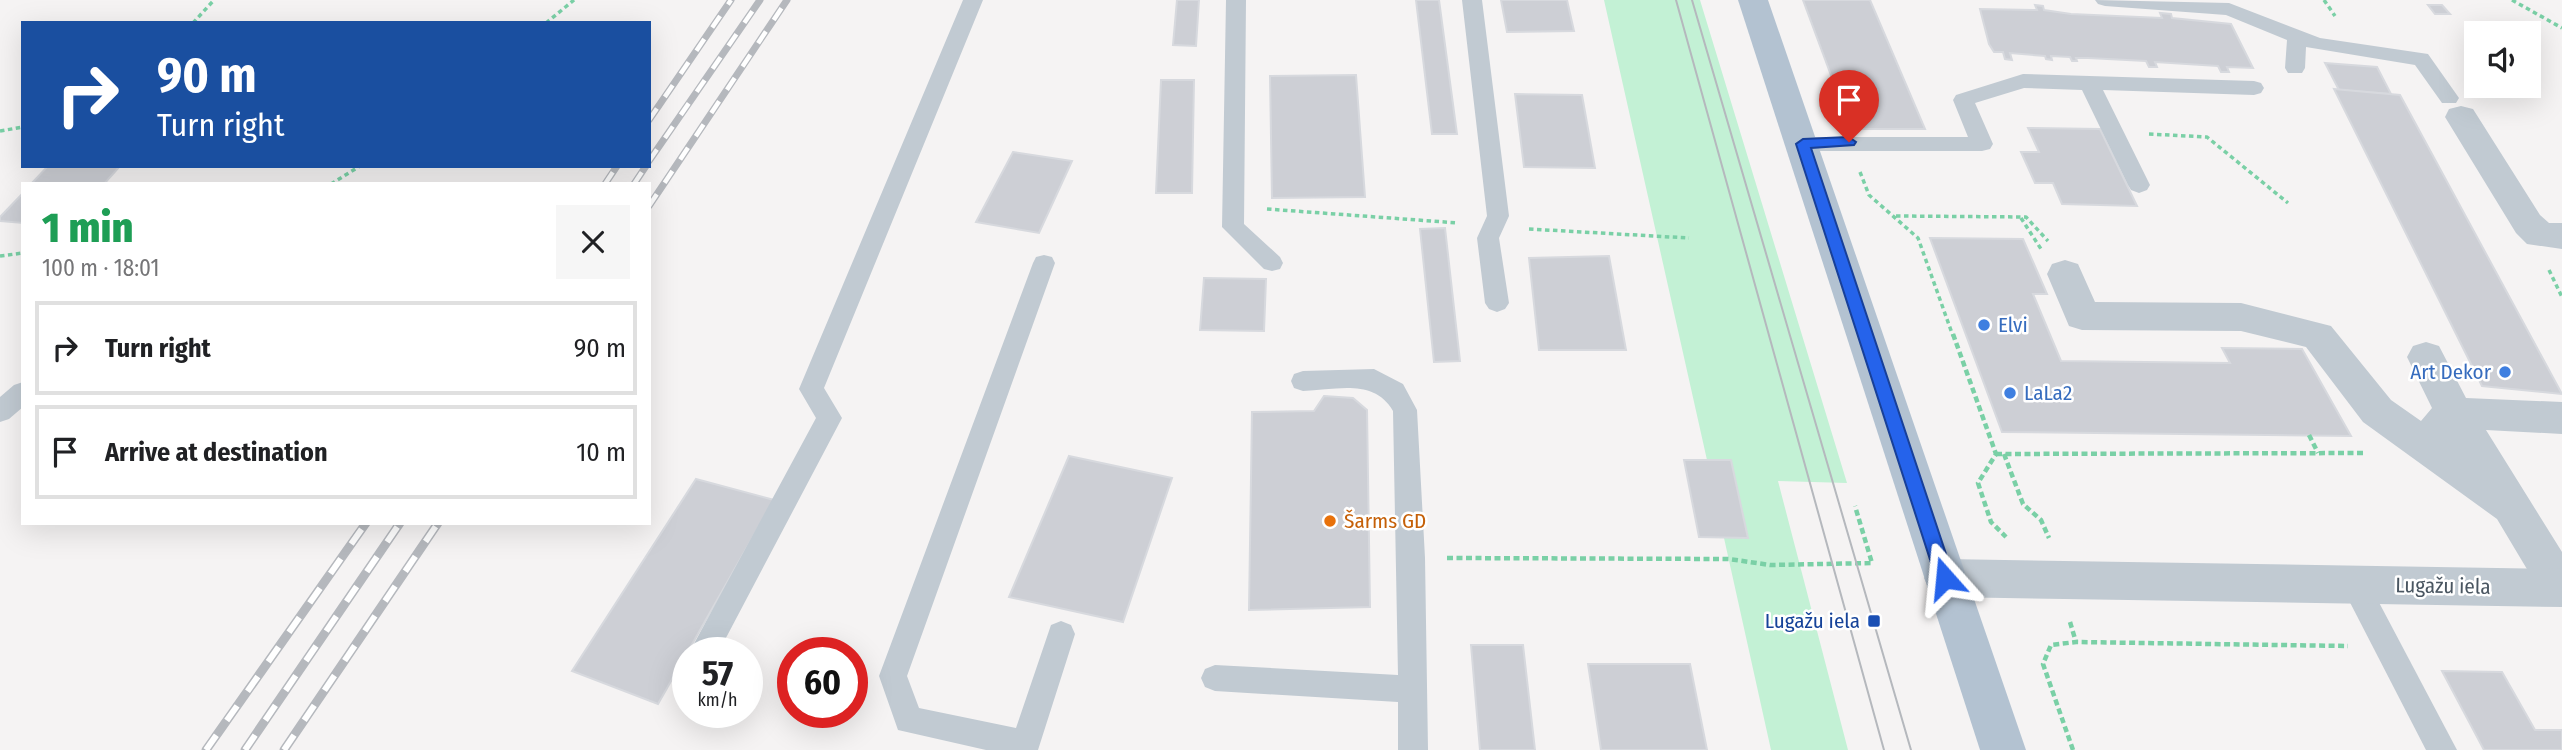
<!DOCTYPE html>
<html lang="en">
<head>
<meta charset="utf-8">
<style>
	:root { --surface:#fff; --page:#f6f6f6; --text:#202124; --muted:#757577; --line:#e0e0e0 }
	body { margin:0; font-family:"Fira Sans Condensed",sans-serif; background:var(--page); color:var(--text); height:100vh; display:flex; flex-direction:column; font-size:26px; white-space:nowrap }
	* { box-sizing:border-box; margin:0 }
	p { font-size:23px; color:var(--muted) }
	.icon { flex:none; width:38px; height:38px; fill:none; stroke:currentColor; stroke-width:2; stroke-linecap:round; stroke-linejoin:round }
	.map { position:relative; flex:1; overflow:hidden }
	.sheet { position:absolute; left:21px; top:182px; width:630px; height:343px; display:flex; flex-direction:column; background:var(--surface); border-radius:0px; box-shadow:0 7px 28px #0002 }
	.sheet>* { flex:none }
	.top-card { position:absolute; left:21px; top:21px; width:630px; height:147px; border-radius:0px; box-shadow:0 7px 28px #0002; background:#1a4fa0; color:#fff; overflow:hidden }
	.fabs { position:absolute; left:2464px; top:21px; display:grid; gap:14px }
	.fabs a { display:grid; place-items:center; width:77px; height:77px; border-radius:0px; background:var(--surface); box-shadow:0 7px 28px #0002; font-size:35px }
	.speed { position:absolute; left:672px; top:637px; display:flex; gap:14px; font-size:35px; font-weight:700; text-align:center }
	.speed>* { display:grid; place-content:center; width:91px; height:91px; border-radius:50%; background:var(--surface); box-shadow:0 7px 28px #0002; line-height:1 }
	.speed small { font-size:18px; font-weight:400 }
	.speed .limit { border:10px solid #d22; background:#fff; color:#111 }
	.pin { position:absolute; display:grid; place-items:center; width:60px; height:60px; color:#fff; margin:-72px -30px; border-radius:50% 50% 50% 0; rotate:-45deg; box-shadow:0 0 7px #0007 }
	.pin .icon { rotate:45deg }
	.me { position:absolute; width:77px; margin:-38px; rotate:342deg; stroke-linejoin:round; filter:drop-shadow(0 0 5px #0008) }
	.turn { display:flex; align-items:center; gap:24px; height:147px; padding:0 21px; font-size:32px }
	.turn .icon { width:91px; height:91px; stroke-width:2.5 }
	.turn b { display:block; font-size:49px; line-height:60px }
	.round { display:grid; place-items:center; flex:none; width:74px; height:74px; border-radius:0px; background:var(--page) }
	.head { display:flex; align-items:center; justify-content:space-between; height:119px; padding:0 21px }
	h1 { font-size:42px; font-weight:800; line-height:52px; color:#1e9e55 }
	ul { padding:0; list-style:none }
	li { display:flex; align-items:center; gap:21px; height:94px; margin:0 14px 10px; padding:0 7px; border:4px solid var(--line); border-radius:0px }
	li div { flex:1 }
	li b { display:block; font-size:26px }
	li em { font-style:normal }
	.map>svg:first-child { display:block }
	.green { fill:#c3f1d5 }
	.building { fill:#cdcfd5; stroke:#d7d9de; stroke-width:2 }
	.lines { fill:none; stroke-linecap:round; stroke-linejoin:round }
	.path-far1 { stroke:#7ad0a6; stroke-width:3.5; stroke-dasharray:4.5 3.5; stroke-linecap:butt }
	.path { stroke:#7ad0a6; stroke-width:4.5; stroke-dasharray:6 3.5; stroke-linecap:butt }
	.service { fill:#c1cad2; fill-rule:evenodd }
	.minor { fill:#c1cad2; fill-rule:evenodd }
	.tertiary { fill:#c1cad2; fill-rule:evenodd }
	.primary { fill:#b3c2d1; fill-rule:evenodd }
	.tram { stroke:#b5b8bd; stroke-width:2 }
	.rail-far1-casing { stroke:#b5b8bd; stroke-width:7 }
	.rail-casing { stroke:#b5b8bd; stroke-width:9 }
	.rail-far1 { stroke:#fff; stroke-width:4.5; stroke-dasharray:14; stroke-linecap:butt }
	.rail { stroke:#fff; stroke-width:6; stroke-dasharray:18; stroke-linecap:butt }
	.route { fill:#2563eb; stroke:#184099; stroke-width:2 }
	.shop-dot { fill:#3f7fe0; stroke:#fff; stroke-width:2.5 }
	.food-dot { fill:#e8710a; stroke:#fff; stroke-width:2.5 }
	.transit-dot { fill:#1a4fb4; stroke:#fff; stroke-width:2.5 }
	.labels { text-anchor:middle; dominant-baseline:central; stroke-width:5; stroke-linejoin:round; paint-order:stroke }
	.shop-label { font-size:21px; fill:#366cbe; stroke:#fff; text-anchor:start }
	.food-label { font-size:21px; fill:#c56008; stroke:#fff; text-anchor:start }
	.street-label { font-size:21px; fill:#4a5661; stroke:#fff }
	.transit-label { font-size:21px; fill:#164399; stroke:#fff; text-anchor:end }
</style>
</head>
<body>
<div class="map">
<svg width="2562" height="750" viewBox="0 0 2562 750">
	<rect width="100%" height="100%" fill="#f5f3f3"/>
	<path class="green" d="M1604,0H1700L1847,483L1778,481L1848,750H1771L1724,538H1747L1730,460H1707Z"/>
	<g class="building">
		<path d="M1177,0H1199L1196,46L1173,45Z"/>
		<path d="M1416,0H1439L1457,134H1432Z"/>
		<path d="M1501,0H1567L1574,31L1507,32Z"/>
		<path d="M1803,0H1870L1925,129H1851Z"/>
		<path d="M2035,5L2043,6L2044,10L2071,14L2162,18L2160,13L2171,14L2172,18L2231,24L2253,68L2227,67L2229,72H2221L2218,66L2155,62L2157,67H2149L2146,61L2088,58H2076L2077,61H2072L2070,57L2051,56L2052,60L2046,59L2045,56L2010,53L2012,60L2005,59L2003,52H1994L1989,44L1980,9L2037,10Z"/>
		<path d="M2428,5H2442L2450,14H2435Z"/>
		<path d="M2325,63L2377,67L2391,94L2339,90Z"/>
		<path d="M1356,75L1365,197L1272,198L1270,76Z"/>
		<path d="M1161,80H1194L1192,193H1156Z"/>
		<path d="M2334,89L2400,95L2562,394L2482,386Z"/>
		<path d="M1515,94L1582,95L1595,168L1524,167Z"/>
		<path d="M2028,128L2100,129L2137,206L2062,204L2053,183H2035L2021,152H2039Z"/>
		<path d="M1013,152L1072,161L1039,233L976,222Z"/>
		<path d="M48,166H120L104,184H31Z"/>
		<path d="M23,193V223L0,221V217Z"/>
		<path d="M1445,228L1460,361L1434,362L1420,229Z"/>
		<path d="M1930,238L2023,239L2047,294H2033L2061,361L2230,363L2222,348L2302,349L2351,436L2002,432Z"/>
		<path d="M1609,256L1626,350H1539L1529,258Z"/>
		<path d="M1204,278L1266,279L1264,331L1200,330Z"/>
		<path d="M1324,396L1353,398L1367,410L1370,607L1249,610L1252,412L1314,411Z"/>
		<path d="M1069,456L1172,478L1123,622L1009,597Z"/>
		<path d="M1684,460H1731L1748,538L1699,537Z"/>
		<path d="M696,479L774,500L658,704L572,671Z"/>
		<path d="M1471,645H1523L1535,750H1480Z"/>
		<path d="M1588,664H1690L1707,750H1601Z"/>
		<path d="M2442,671L2502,672L2535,730H2562V750H2484Z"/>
	</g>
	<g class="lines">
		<g class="path-far1">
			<path d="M2324,0L2335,16"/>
			<path d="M2512,0L2562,28"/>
			<path d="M193,23L214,0"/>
			<path d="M546,23L574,0"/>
			<path d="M1825,85L1836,116"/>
			<path d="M0,131L23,127"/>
			<path d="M2149,134L2207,137L2288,203"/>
			<path d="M1860,172L1869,195L1918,238L1953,336"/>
			<path d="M331,184L360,166"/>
			<path d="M1267,209L1458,223"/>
			<path d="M1896,216L2026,217L2048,241"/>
			<path d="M2021,218L2041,249"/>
			<path d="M1529,229L1689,238"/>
			<path d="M0,256L23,253"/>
			<path d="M2549,270L2562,297"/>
		</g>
		<g class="path">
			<path d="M1953,334L1996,454L1978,483L1991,522L2006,537"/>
			<path d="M2309,435L2318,453"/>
			<path d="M1996,454L2366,453"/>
			<path d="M2004,454L2023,504L2041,520L2049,538"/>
			<path d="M1447,558L1729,559L1770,565L1872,563L1855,506"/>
			<path d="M2070,622L2076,642"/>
			<path d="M2073,750L2043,664L2051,645L2076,642L2348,646"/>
		</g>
		<g class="service">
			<path d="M963,0H983L824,388L842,418L718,653H689L816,418L799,389Z"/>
			<path d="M1226,0H1246L1244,224L1280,257L1283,263L1280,269L1272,271L1264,269L1222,227Z"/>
			<path d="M1462,0H1482L1509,216L1499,238L1509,303L1505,309L1497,312L1489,309L1485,303L1477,238L1487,216Z"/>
			<path d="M2095,0L2229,3L2320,38L2428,54L2459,98L2456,103H2442L2415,65L2306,47L2305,68L2302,73H2288L2285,68L2287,40L2226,15L2105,6L2098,4Z"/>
			<path d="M2023,74L2254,81L2261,83L2264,88L2261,93L2254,95L2103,90L2150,185L2147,190L2139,193L2131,190L2128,185L2082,90L2024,88L1975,103L1993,144L1990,149L1982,151H1803L1795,149L1792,144L1795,139L1803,137H1968L1953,100L1956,95Z"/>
			<path d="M1044,255L1052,257L1055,263L907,676L919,708L1016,728L1051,625L1061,621L1071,625L1075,634L1038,750H986L898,730L879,676L1033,263L1036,257Z"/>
			<path d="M1374,369L1403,384L1417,410L1425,558L1428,750H1398V702L1215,691L1205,687L1201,678L1205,669L1215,665L1398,675L1393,411C1374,378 1336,390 1303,391L1294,388L1291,381L1294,374L1303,371Z"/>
			<path d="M23,382V407L9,419L0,422V397L14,385Z"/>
			<path d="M2355,573L2365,576L2457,750H2426L2341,585L2345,576Z"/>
		</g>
		<g class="minor">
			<path d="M2461,106L2473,109L2540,215L2549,223H2562V249L2527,244L2516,233L2445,117L2449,109Z"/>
			<path d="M2065,260L2078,264L2095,302L2241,303L2331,326L2391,400L2421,421L2432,408L2407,357L2413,346L2426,342L2439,346L2466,398L2562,402V434L2486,430L2562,552V607L2546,601L2497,519L2363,422L2306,347L2241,331L2082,330L2069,326L2047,274L2052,264Z"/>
		</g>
		<path class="tertiary" d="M1945,559L2562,569V607L1945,597L1930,591L1924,578L1930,565Z"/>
		<path class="primary" d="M1738,0H1768L2026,750H1980Z"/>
		<g class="tram">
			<path d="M1676,0L1884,750"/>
			<path d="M1692,0L1911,750"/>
		</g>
		<g class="rail-far1-casing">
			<g id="rail-far1">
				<path d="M649,120L731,0"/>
				<path d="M649,161L760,0"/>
				<path d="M605,184L617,166"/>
				<path d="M634,184L646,166"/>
				<path d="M649,206L787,0"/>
			</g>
		</g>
		<g class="rail-casing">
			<g id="rail">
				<path d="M206,750L366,523"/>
				<path d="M245,750L400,523"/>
				<path d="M284,750L438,523"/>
			</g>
		</g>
		<use href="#rail-far1" class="rail-far1"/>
		<use href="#rail" class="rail"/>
	</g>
	<path class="route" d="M1849,137L1856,142L1854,145L1811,148L1954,578L1952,583L1945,585L1939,583L1936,578L1796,144L1803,139Z"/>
	<g class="shop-dot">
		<circle cx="1984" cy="325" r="7"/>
		<circle cx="2505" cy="372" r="7"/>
		<circle cx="2010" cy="393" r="7"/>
	</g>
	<circle class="food-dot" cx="1330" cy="521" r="7"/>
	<rect class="transit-dot" x="1867" y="614" width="14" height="14" rx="3.5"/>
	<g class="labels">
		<g class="shop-label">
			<text x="1998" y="325">Elvi</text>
			<text x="2491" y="372" text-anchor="end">Art Dekor</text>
			<text x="2024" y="393">LaLa2</text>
		</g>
		<g class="food-label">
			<text x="1344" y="521">Šarms GD</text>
		</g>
		<g class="street-label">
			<text transform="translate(2443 586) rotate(1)">Lugažu iela</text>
		</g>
		<g class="transit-label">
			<text x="1860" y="621">Lugažu iela</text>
		</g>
	</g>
</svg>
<div class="fabs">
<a><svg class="icon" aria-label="sound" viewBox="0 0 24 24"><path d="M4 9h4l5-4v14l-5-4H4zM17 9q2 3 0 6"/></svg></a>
</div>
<div class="speed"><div>57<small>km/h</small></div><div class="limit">60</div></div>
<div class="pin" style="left:1849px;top:142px;background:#d93025"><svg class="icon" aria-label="arrive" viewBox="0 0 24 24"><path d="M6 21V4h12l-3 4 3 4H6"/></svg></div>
<svg class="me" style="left:1945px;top:578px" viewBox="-20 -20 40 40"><path d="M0-17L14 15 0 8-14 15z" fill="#2563eb" stroke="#fff" stroke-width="4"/></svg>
<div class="top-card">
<div class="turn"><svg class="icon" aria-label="right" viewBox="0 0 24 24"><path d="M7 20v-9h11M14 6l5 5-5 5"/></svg><div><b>90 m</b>Turn right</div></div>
</div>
<section class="sheet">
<div class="head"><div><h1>1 min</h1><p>100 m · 18:01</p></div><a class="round"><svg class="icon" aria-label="close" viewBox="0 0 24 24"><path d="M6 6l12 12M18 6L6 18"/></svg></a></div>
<ul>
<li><svg class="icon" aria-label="right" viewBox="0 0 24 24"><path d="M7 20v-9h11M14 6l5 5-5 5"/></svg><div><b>Turn right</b></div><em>90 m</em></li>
<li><svg class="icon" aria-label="arrive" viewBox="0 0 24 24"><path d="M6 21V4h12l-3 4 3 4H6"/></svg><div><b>Arrive at destination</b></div><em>10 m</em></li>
</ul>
</section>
</div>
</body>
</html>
